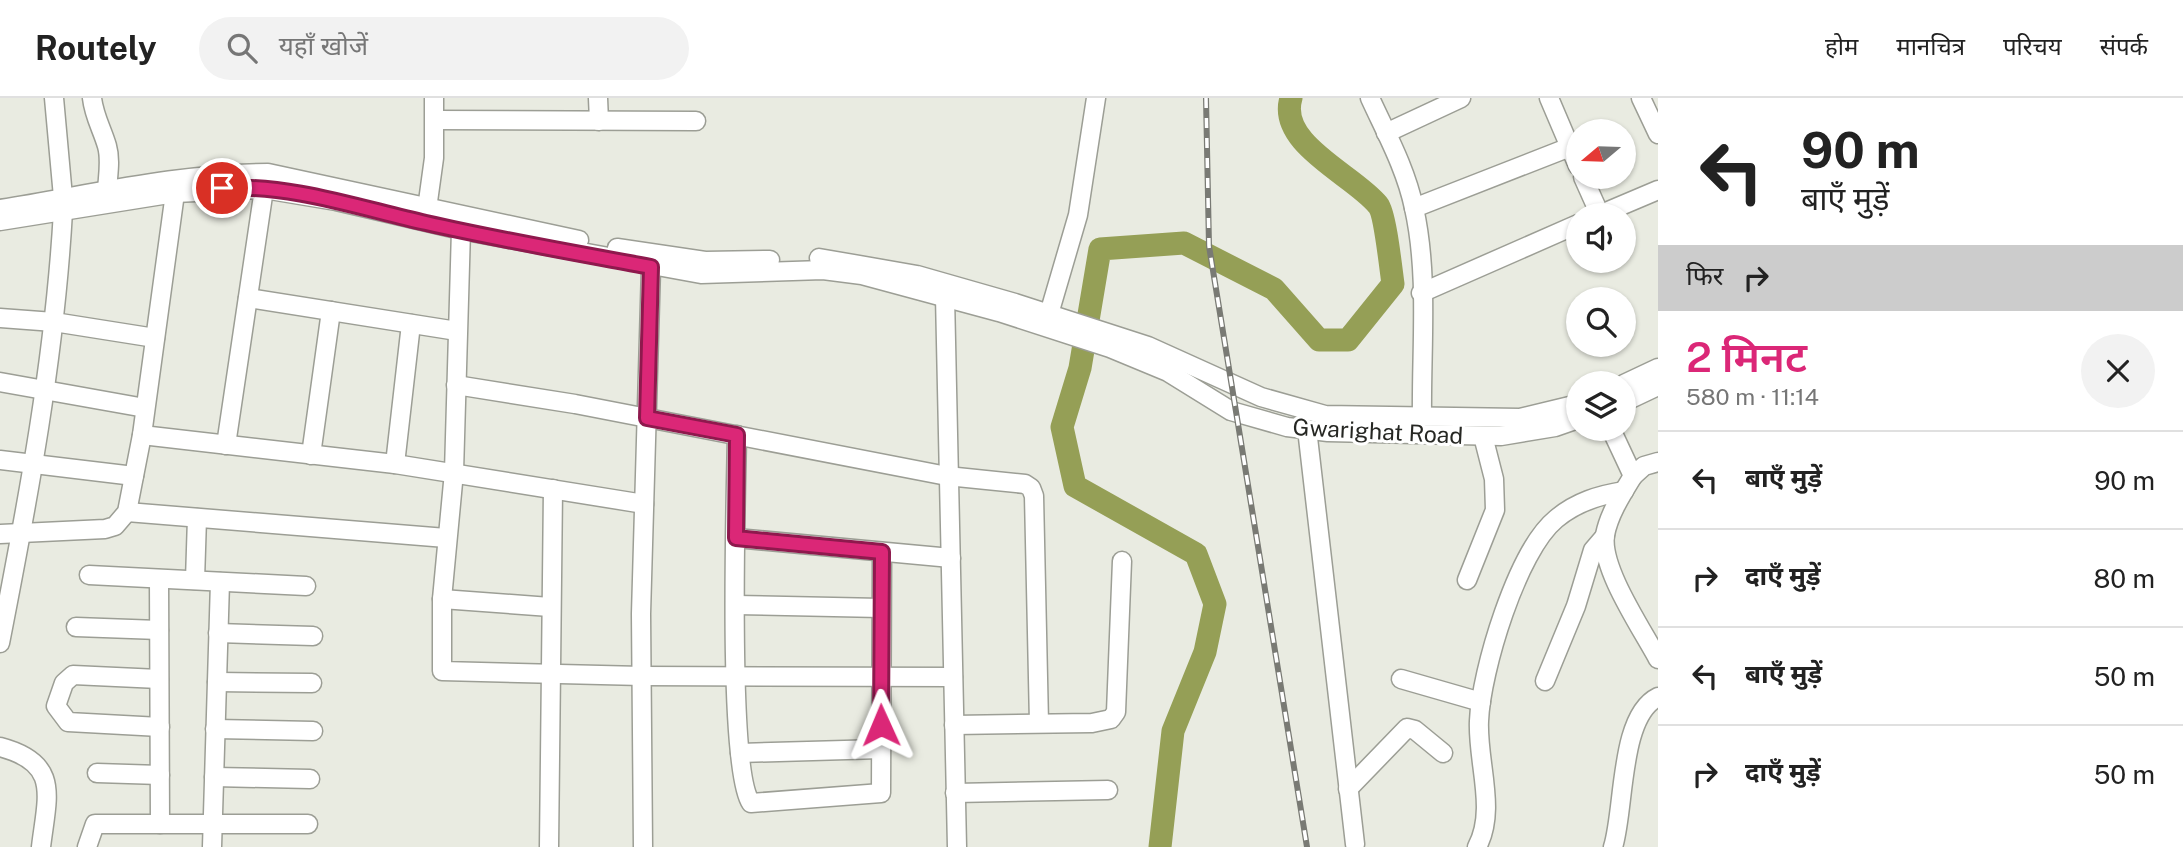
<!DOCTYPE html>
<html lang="hi">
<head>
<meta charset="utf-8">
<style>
	:root { --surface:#fff; --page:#f2f2f2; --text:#222; --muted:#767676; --line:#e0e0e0; --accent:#db2777 }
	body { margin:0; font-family:"Public Sans","Noto Sans Devanagari",sans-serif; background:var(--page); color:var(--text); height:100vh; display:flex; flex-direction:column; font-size:26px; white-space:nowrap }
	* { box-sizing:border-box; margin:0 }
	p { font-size:23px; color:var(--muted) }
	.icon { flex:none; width:38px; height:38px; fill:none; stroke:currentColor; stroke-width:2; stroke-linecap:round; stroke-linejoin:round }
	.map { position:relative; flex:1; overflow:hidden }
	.panel { display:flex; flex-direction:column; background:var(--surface); width:525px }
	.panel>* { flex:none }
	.guide { background:#fff; color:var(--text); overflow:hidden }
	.needle { width:46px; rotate:251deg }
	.buttons { position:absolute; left:1566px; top:21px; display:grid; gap:14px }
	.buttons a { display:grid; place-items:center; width:70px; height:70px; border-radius:50%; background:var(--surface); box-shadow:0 2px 5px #0004; font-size:35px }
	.pin { position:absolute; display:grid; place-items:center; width:60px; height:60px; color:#fff; margin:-30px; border:4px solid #fff; border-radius:50%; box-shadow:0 2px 7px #0007 }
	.me { position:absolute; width:77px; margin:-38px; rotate:359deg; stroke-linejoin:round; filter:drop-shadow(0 0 5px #0008) }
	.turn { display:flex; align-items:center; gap:24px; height:147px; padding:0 28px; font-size:32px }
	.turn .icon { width:91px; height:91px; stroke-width:2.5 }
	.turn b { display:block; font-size:49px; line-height:60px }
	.then { display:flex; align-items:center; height:66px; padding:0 28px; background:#0003; gap:14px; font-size:26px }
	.round { display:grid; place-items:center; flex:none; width:74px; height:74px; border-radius:37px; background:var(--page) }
	.overview { display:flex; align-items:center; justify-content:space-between; height:119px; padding:0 28px }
	h1 { font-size:42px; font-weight:600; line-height:52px; color:var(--accent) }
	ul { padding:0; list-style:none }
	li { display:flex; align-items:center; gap:21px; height:98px; padding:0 28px; border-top:2px solid var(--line) }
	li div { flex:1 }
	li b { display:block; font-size:26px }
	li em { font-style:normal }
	header { display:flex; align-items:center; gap:42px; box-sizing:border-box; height:98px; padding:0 35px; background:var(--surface); border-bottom:2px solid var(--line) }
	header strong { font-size:33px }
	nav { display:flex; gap:38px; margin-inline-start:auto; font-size:24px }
	.search { width:490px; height:63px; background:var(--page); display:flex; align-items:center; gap:18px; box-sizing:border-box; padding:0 24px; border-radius:38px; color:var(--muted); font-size:26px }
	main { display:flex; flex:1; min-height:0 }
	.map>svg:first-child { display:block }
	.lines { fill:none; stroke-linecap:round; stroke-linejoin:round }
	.river { stroke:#959f56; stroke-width:23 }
	.minor-casing { stroke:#9c9e95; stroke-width:21 }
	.minor { stroke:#fff; stroke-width:18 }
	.rail-casing { stroke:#797a74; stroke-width:6 }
	.rail { stroke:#fff; stroke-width:3.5; stroke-dasharray:10; stroke-linecap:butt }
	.route-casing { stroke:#8e194d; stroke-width:18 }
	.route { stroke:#db2777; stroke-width:12 }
	.labels { text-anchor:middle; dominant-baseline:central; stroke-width:6; stroke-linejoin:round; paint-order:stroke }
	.street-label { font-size:23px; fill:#262723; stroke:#fff }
</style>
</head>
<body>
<header>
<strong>Routely</strong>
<div class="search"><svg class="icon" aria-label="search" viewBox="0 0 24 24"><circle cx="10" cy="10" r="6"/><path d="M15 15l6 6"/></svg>यहाँ खोजें</div>
<nav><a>होम</a><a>मानचित्र</a><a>परिचय</a><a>संपर्क</a></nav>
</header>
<main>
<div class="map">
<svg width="1658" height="749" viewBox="0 0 1658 749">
	<rect width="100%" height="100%" fill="#e9ebe1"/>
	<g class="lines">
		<path class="river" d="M1160,749L1173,633L1205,554L1215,506L1196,456L1075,388L1062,329L1080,270L1100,151L1184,145L1274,191L1319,242H1348L1393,186C1391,172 1385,115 1378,107C1354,77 1277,46 1291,0"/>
		<g class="minor-casing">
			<g id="minor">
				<path d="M54,0L63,99"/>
				<path d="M92,0C94,18 102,31 107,48C111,62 108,77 107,92"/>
				<path d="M598,0L599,23"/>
				<path d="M1370,0C1386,35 1406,71 1414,110C1429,177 1421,251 1422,319"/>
				<path d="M1549,0L1578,68"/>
				<path d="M1641,0L1658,36"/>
				<path d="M435,22L696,23"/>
				<path d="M1386,35L1461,0"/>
				<path d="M1583,79L1600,117"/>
				<path d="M1414,110L1570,49"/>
				<path d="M0,111C89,97 178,75 268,75L579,142"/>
				<path d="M1599,117L1658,92"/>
				<path d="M426,118L434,60V0"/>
				<path d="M0,123L175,95L264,91L336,103L461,132L701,176L823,172L862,177L999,214L1110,250L1168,274L1231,313L1287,329L1328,334L1501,338L1555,329L1578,321"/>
				<path d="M461,132L454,374L442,501V573L642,578L953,579"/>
				<path d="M617,150L705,163L770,162"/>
				<path d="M819,160L917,177L1015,205L1148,248L1261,299L1325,317L1520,320L1578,306"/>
				<path d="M1421,195L1578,126"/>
				<path d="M945,198L957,749"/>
				<path d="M248,200L457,233"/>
				<path d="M1049,216L1078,117L1096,0"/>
				<path d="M0,220L54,224L155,240"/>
				<path d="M0,284L145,310"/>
				<path d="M1624,286L1658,270"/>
				<path d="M456,287L575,306L947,378L1025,386L1031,390L1034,398L1039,625"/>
				<path d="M1624,304L1658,288"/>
				<path d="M1307,331L1355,746"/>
				<path d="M1611,331L1633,378L1644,368L1658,364"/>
				<path d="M142,337L395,366L644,406"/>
				<path d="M737,337C736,395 727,671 751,705L881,695L882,454"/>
				<path d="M226,347L264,91"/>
				<path d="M311,357L331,213"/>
				<path d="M0,362L134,378"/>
				<path d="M395,366L411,226"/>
				<path d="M1633,378C1622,396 1609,416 1605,437C1600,470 1642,531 1658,561"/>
				<path d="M127,414L446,440"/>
				<path d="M0,436L105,431L115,428L127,414L142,337L175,95"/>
				<path d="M736,440L951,460"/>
				<path d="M89,477L306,488"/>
				<path d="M159,481L160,726"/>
				<path d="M195,482L197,420"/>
				<path d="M1467,482L1495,412L1494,381L1483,338"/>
				<path d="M442,501L550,509"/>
				<path d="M736,507L881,510"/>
				<path d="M76,529L159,532"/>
				<path d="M218,535L313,538"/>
				<path d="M0,545C28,402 55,258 63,113"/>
				<path d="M159,581L73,577L64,585L56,608L68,624L160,629"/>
				<path d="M1401,581L1481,604"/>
				<path d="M1545,583L1576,508L1593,452L1605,438"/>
				<path d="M217,584L312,585"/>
				<path d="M954,627L1092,625L1111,621L1116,614L1122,463"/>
				<path d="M215,631L313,633"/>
				<path d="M0,649C61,665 47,698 41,749"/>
				<path d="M740,655L881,651"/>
				<path d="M97,675L160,677"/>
				<path d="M214,679L310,681"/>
				<path d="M1348,691L1407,630L1415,632L1443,655"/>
				<path d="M955,695L1108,692"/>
				<path d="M87,749L95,726H308"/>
				<path d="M212,749L220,484"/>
				<path d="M549,749L553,391"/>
				<path d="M643,749L641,516L651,169"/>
				<path d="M1477,749C1497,712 1477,664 1479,623C1481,573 1517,453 1556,421C1576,404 1599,397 1624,393"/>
				<path d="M1613,749C1625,711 1619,618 1658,599"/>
			</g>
		</g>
		<use href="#minor" class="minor"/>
		<g class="rail-casing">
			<path id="rail" d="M1206,0L1209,148L1307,749"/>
		</g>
		<use href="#rail" class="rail"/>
	</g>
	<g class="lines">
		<g class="route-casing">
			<path id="route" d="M222,90C291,86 359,110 426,125C500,142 576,155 651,169L647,320L737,337L736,440L882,454L881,627"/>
		</g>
		<use href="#route" class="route"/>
	</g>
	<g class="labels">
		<g class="street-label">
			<text transform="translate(1378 333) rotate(3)">Gwarighat Road</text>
		</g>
	</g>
</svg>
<div class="buttons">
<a><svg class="needle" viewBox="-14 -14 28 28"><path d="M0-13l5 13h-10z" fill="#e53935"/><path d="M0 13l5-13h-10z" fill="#767676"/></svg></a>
<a><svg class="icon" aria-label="sound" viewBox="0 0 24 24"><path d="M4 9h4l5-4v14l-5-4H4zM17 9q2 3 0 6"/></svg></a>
<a><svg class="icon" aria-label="search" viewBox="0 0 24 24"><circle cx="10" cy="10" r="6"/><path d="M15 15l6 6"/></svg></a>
<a><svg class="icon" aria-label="layers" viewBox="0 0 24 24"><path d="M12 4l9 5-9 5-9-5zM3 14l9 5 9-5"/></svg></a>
</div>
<div class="pin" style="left:222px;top:90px;background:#d93025"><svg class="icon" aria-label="arrive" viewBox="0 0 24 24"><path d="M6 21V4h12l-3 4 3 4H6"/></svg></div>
<svg class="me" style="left:881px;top:627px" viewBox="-20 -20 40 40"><path d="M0-17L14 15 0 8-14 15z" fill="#db2777" stroke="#fff" stroke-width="4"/></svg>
</div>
<section class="panel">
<div class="guide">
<div class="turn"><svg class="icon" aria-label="left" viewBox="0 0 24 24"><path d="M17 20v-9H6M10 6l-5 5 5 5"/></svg><div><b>90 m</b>बाएँ मुड़ें</div></div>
<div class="then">फिर<svg class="icon" aria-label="right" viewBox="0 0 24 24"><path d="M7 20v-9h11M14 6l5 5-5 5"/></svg></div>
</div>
<div class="overview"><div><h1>2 मिनट</h1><p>580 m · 11:14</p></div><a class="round"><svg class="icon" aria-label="close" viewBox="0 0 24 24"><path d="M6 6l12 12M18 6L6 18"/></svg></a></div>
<ul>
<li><svg class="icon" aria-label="left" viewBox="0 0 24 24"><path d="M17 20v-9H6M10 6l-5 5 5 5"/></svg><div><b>बाएँ मुड़ें</b></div><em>90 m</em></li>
<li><svg class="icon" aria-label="right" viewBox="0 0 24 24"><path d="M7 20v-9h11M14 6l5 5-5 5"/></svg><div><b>दाएँ मुड़ें</b></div><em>80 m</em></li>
<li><svg class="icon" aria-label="left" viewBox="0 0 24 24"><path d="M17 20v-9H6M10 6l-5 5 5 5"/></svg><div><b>बाएँ मुड़ें</b></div><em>50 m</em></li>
<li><svg class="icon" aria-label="right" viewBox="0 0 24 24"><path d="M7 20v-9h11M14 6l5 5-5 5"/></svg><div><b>दाएँ मुड़ें</b></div><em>50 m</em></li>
</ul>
</section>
</main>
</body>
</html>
